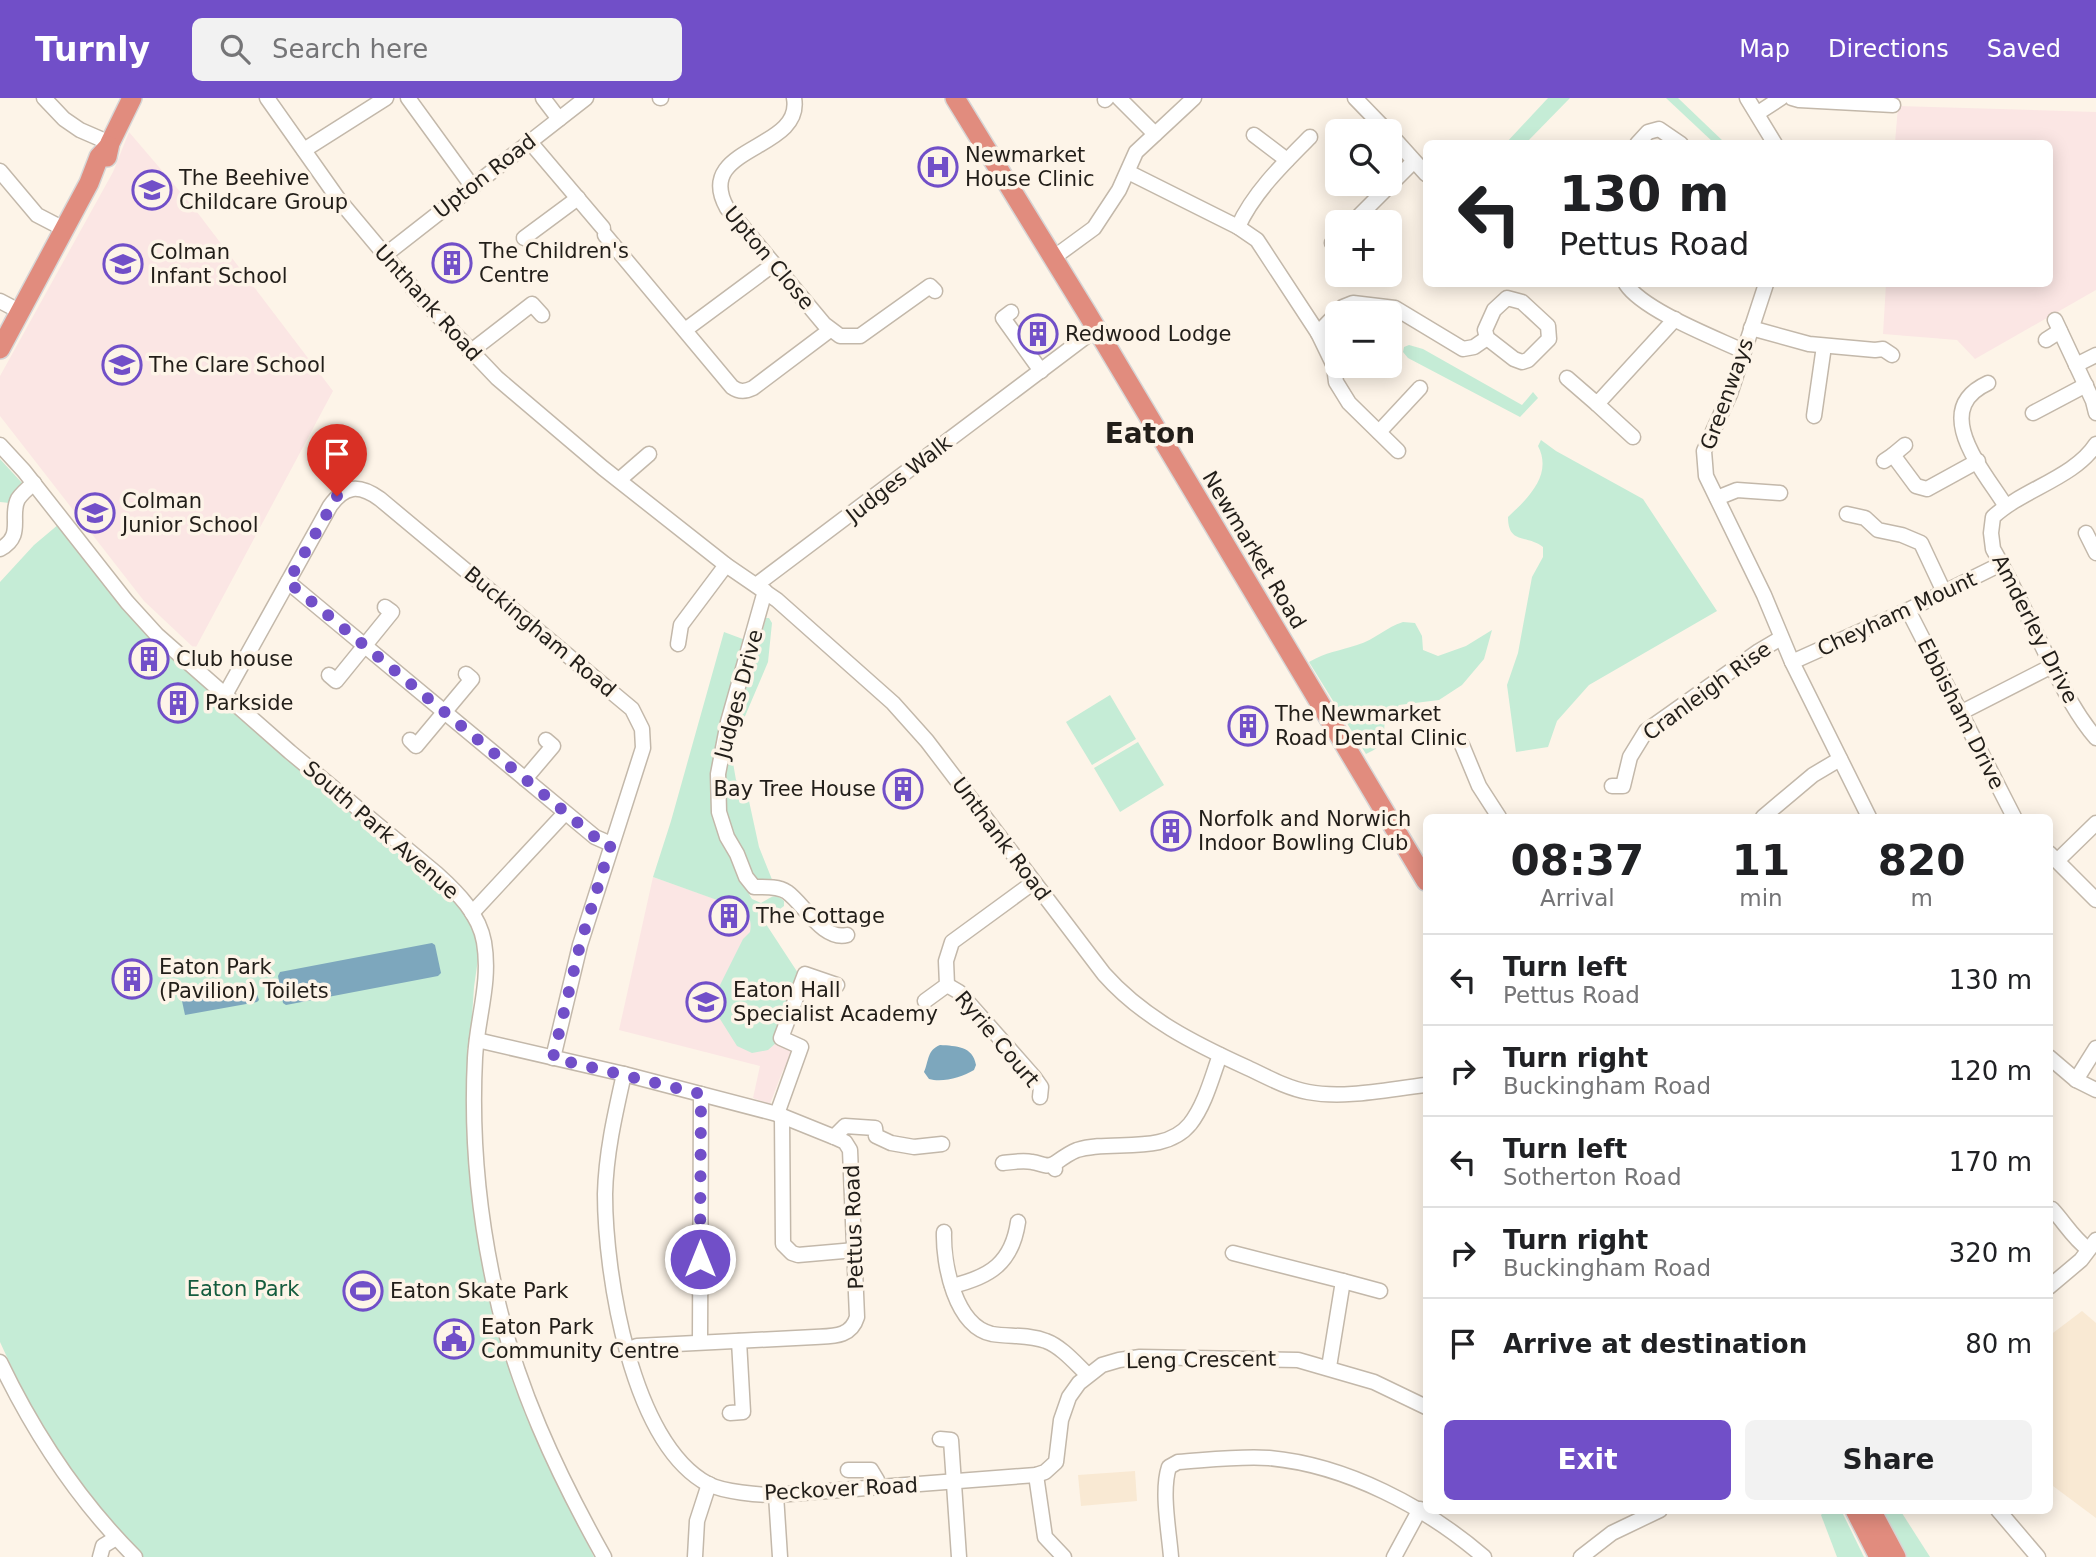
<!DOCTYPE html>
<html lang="en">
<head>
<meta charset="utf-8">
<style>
	:root { --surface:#fff; --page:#f2f2f2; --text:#202124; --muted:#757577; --line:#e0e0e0; --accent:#714fc8 }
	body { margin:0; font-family:"DejaVu Sans",sans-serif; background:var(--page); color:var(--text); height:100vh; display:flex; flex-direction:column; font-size:26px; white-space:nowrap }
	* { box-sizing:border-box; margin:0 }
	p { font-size:23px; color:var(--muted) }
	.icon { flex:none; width:38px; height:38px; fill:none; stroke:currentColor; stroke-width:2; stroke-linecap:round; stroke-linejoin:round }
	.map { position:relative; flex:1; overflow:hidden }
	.drawer { position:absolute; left:1423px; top:716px; width:630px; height:700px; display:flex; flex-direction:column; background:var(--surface); border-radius:10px; box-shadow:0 4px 18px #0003 }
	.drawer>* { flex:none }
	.top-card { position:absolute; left:1423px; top:42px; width:630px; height:147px; border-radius:10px; box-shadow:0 4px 18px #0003; background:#fff; color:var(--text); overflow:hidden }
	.buttons { position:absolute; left:1325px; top:21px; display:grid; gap:14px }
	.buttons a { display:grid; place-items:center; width:77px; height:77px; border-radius:10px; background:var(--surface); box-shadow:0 4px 18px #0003; font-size:35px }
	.pin { position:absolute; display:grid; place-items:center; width:60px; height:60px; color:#fff; margin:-72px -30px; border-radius:50% 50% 50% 0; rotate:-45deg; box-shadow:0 0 7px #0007 }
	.pin .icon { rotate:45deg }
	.me { position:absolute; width:77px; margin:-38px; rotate:0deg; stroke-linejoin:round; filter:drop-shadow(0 0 5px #0008) }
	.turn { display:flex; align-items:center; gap:24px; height:147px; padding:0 21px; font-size:32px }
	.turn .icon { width:91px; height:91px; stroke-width:2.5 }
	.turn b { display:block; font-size:49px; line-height:60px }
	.eta { display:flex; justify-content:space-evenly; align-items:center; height:119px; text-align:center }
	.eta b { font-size:42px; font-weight:700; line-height:49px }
	.cta { display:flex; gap:14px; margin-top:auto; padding:14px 21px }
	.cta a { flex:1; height:80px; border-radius:10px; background:var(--accent); color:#fff; font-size:28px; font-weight:700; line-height:80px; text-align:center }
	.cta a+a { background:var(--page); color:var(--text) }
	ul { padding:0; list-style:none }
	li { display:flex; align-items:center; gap:21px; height:91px; padding:0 21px; border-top:2px solid var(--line) }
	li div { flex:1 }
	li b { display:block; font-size:26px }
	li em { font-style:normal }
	header { display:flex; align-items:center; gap:42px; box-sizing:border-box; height:98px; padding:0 35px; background:var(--accent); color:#fff }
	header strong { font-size:33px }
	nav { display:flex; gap:38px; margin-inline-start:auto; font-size:24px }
	.search { width:490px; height:63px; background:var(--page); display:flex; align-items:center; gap:18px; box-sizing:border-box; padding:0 24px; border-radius:10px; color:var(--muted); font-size:26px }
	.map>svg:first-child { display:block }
	.built { fill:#f9e9d3 }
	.education { fill:#fbe6e4 }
	.green { fill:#c5ecd6 }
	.water { fill:#7da7bd }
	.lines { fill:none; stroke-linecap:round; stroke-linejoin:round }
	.minor-casing { stroke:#c3b8aa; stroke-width:17 }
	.highway-casing { stroke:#d7d6d6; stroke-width:22 }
	.minor { stroke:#fff; stroke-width:14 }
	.highway { stroke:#e18c7e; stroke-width:19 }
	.route { stroke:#714fc8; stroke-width:12; stroke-dasharray:0 21.6 }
	.labels { text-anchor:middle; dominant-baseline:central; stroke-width:7; stroke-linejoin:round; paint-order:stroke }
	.poi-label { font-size:21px; fill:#221e19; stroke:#fdf4e8; text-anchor:start }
	.street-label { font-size:21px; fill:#221e19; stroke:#fdf4e8 }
	.park-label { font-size:21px; fill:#145c3e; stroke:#fdf4e8 }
	.district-label { font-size:28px; font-weight:bold; fill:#221e19; stroke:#fdf4e8 }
</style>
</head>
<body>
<header>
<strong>Turnly</strong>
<div class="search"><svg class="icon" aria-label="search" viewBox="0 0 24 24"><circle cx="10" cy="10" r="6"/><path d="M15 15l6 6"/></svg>Search here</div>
<nav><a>Map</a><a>Directions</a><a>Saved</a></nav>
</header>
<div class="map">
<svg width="2096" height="1459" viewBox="0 0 2096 1459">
	<rect width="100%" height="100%" fill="#fdf4e8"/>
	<g class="built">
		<path d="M2082,1213L2096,1225V1420L2049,1385V1238Z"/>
		<path d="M1135,1373L1137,1403L1081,1408L1078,1377Z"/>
	</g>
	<g class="education">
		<path d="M1898,8L2096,14V192L1975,261L1957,242L1883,236L1886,186H2049V46L1895,45Z"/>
		<path d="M129,34L194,110L333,293L195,551L144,503L0,318V278L113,74Z"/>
		<path d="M653,779L743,811L752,816L787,950L792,954L789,968L783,972L770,1006L753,1000L760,968L619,932Z"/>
	</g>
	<g class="green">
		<path d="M1548,0H1570L1526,45H1506Z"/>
		<path d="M1666,0H1678L1725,45H1714Z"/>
		<path d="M1409,247L1423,251L1522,307L1533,294L1538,300L1520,319L1408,260L1403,254L1404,249Z"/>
		<path d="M1541,342L1556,353L1643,401L1717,513L1589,587L1557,623L1548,649L1516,654L1507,587L1518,555L1532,479L1543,459V449C1527,436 1508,447 1508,419C1528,400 1553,377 1538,348Z"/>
		<path d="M0,361L23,386L10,405L0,404Z"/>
		<path d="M59,426L277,652L451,796L469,821L480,847L474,889L470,949L467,950L468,959V1048L475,1115L507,1264L552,1374L594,1459H143C78,1402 36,1322 0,1244V484L34,447Z"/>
		<path d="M766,520H769L772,525L768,564L737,637L732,659L736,682L745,693L749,703L759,749L773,784L759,783L753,778L725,716L724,684L736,612L757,553Z"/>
		<path d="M1403,524L1415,525L1422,538L1423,552L1438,558L1466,548L1492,532L1484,561L1462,587L1439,602L1399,607L1385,621C1383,642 1386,647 1366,656L1309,564C1326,554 1339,553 1357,547C1375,542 1386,529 1403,524Z"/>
		<path d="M724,534L748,543C733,586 704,660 712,706C718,738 735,772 752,801L761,805C771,800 774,794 784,803V808L764,823L798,875L776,945L768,952L752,955L737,948L720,921L708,913V900L718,891L743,841L750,834C752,824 750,818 742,811L653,779L671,723Z"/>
		<path d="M1110,597L1136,641L1092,667L1066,624Z"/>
		<path d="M1138,644L1164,687L1120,714L1094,670Z"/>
		<path d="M1826,1412H1841L1864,1459H1837L1821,1417Z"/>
		<path d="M1882,1412H1900L1930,1459H1906Z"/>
	</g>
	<g class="water">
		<path d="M432,845L435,847L441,875L438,878L286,907L283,905L278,878L280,874Z"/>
		<path d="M254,888L259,902L257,904L185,917L182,903L184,901Z"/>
		<path d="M940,947C956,948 973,948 976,967L974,972C962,979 943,985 929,981L924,974C929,963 927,952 940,947Z"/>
	</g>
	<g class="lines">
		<g class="minor-casing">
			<g id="minor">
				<path d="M44,0L64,21L80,32L110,45"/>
				<path d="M267,0L339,102L421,200L497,280L603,370L726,467L777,502L893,605L927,643L1104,876C1143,920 1195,946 1248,970C1267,979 1287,990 1308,994C1345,1001 1389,991 1426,987"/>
				<path d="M408,0L472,88"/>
				<path d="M543,0L559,21"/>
				<path d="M660,0H661"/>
				<path d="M794,0C804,53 692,48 727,110L824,226L840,238H860L930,188L935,193"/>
				<path d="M1119,0L1155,36"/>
				<path d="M1355,0L1387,33"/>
				<path d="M1747,0L1775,46"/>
				<path d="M1792,0L1799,2L1893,7"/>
				<path d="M1105,2L1107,0"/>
				<path d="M1758,15L1781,0"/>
				<path d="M1390,36L1426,76"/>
				<path d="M1254,37L1287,62"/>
				<path d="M530,44L603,130"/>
				<path d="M1637,46L1648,34L1659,31L1681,46"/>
				<path d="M304,52L386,0"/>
				<path d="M0,73L37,117L64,131"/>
				<path d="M1128,74L1238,129L1257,142L1318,235L1334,268L1336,284L1349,305L1398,353"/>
				<path d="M1353,124L1413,64"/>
				<path d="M1238,129C1253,95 1284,65 1310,39"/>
				<path d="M605,137L732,289C739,294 745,294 753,290L830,232"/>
				<path d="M524,140L578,100"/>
				<path d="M1332,145L1337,140"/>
				<path d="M385,157L586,0"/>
				<path d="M1053,160L1094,130L1119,92L1136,54L1194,0"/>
				<path d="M1626,186C1643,212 1713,239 1743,253"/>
				<path d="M1766,186L1730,296L1704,353L1706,378L1764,497L1792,564L1869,719"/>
				<path d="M1507,200L1522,204L1548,228L1549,241L1528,262L1522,264L1514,261L1487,240L1485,232L1494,212Z"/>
				<path d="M0,203L19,213"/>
				<path d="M1011,214L1003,220L1041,273"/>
				<path d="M2055,222L2093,303L2096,315"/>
				<path d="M1751,230L1809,246L1875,252L1883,251L1892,257"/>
				<path d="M685,232L774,166"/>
				<path d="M1318,235L1343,209L1353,205L1395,210L1463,251L1474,249L1487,240"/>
				<path d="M2046,242L2060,233"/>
				<path d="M470,254L532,206L542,217"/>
				<path d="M2076,267L2096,257"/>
				<path d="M1567,280L1597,306L1675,221"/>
				<path d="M1988,285C1929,312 1984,373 2005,407"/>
				<path d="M1597,306L1633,339"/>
				<path d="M2033,315L2086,287"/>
				<path d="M1814,318L1824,248"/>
				<path d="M1379,334L1420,290"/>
				<path d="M2096,346C2074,380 2023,391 1993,419L1991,435L1993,451C2014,488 2032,528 2051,566C2064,592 2077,618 2096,640"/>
				<path d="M0,347L24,373L127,504L157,537L290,654L437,776C458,795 479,816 484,844C491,885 477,920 475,960C471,1038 478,1114 495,1191C515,1286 557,1375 604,1459"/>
				<path d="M1893,357L1905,347"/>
				<path d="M1884,363L1893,357L1916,388L1927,391L1978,363"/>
				<path d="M619,382L649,356"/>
				<path d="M1717,400L1737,392L1780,395"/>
				<path d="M1847,416L1865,420L1878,432L1902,437L1921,445L1944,494"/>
				<path d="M2086,435L2096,455"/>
				<path d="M0,451C25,438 9,418 18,401C22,395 28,390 34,385"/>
				<path d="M288,484L595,739L611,746"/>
				<path d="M756,487L1096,231"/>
				<path d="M765,493L728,624L718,676L719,714L727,739L737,756L746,779L754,789C764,789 778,788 787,794C804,806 823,843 847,837"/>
				<path d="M1908,512L2014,719"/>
				<path d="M678,546L681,527L726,467"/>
				<path d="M1792,564L1908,512L2001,466"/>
				<path d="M329,577L336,583L392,514L385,509"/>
				<path d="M225,597L330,408C345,387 359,386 380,401L632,611L642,631L643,650L580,847L553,960"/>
				<path d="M1960,615L2052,568"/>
				<path d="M410,642L416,648L472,581L466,576"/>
				<path d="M1462,647L1479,688L1499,719"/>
				<path d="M525,681L553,648L546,642"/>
				<path d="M1612,688H1623L1630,659L1646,633L1759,553L1781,540"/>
				<path d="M1763,719L1813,677L1840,661"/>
				<path d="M2049,755L2096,802"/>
				<path d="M2058,762L2096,725"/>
				<path d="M472,815L565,715"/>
				<path d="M947,887L959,894L1034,979L1041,989L1040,999"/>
				<path d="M925,903L947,887L946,863L952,844L1034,784"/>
				<path d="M477,942L624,976L777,1016L834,1039L845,1044L850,1052L857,1219C851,1239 834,1238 815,1239L637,1248L627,1252"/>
				<path d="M2049,959L2076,982L2096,992"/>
				<path d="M624,976C615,1016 606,1055 605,1096C605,1175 631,1345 708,1386C724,1394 758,1397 776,1397L1036,1377L1045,1374L1056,1364L1061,1322L1069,1299L1079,1285L1102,1267L1119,1262L1140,1259L1298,1262L1374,1284L1426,1309"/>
				<path d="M2076,982L2096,950"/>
				<path d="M777,1016L801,949L781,940L805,876L837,887"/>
				<path d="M782,1018L783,1146L792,1155L798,1157L855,1152"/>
				<path d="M834,1039L845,1028L875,1030L876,1038L891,1045L914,1049L942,1046"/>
				<path d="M1003,1065C1012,1064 1023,1062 1032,1064C1041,1065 1045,1070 1054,1066"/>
				<path d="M1055,1071L1054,1066C1061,1061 1069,1055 1077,1052C1112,1041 1164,1058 1190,1026C1205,1007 1212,979 1220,957"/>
				<path d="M2052,1111C2065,1125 2073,1140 2088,1151"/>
				<path d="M944,1134C943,1166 955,1228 992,1236C1009,1239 1029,1236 1046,1243C1062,1249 1076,1266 1088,1277"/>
				<path d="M1233,1155L1343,1183L1329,1269"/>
				<path d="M1343,1183L1380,1193"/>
				<path d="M952,1188C990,1179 1012,1165 1018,1124"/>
				<path d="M2049,1189L2081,1162L2096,1142"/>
				<path d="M700,1244L701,996"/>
				<path d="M0,1264C35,1337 78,1402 135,1459"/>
				<path d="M730,1315L743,1314L739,1243"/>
				<path d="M940,1341L951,1342L959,1459"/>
				<path d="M848,1372H871L877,1382L878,1390"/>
				<path d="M1036,1377L1045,1439L1064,1459"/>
				<path d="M776,1397L780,1459"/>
				<path d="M1998,1412L2038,1459"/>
				<path d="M100,1459L103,1448L116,1440"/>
				<path d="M695,1459L697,1423L709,1386"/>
				<path d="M1171,1459C1169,1433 1161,1393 1169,1369L1178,1364C1208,1362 1238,1358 1269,1360C1346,1367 1426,1409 1484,1459"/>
				<path d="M1394,1459L1420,1411"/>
				<path d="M1581,1459L1612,1435L1660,1412"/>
			</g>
		</g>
		<g class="highway-casing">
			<g id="highway">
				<path d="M955,0L1087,215L1426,783"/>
				<path d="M107,59L110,45L132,0"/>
				<path d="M0,251L89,85L99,59L109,48"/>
				<path d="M1855,1412L1879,1459"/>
				<path d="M1871,1412L1896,1459"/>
			</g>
		</g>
		<use href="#minor" class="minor"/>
		<use href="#highway" class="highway"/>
	</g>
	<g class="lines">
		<path class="route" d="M337,398L288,484L595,739L611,746L580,847L553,960L701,996L700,1161"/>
	</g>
	<defs>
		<g id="hospital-ring" transform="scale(2.0125)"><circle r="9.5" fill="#fdf4e8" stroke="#714fc8" stroke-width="1.5"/><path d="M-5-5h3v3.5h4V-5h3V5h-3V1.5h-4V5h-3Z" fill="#714fc8"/></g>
		<g id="school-ring" transform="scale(2.0125)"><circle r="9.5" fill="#fdf4e8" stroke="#714fc8" stroke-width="1.5"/><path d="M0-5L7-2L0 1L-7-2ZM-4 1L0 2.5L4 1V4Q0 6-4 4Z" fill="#714fc8"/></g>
		<g id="building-ring" transform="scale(2.0125)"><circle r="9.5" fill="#fdf4e8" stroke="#714fc8" stroke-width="1.5"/><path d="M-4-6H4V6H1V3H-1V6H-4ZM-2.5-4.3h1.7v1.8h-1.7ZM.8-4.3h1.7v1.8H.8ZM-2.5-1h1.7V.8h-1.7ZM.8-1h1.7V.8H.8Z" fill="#714fc8"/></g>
		<g id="stadium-ring" transform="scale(2.0125)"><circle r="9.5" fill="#fdf4e8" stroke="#714fc8" stroke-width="1.5"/><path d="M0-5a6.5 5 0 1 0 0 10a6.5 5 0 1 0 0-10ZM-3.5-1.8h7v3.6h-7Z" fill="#714fc8"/></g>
		<g id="civic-ring" transform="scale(2.0125)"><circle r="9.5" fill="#fdf4e8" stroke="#714fc8" stroke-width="1.5"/><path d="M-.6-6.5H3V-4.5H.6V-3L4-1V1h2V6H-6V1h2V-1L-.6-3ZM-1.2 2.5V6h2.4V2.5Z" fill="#714fc8"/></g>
	</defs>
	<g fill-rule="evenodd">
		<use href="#hospital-ring" x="938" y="69"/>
		<use href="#school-ring" x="152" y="92"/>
		<use href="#building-ring" x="452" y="165"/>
		<use href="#school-ring" x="123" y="166"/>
		<use href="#building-ring" x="1038" y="236"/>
		<use href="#school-ring" x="122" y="267"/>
		<use href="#school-ring" x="95" y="415"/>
		<use href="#building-ring" x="149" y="561"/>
		<use href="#building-ring" x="178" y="605"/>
		<use href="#building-ring" x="1248" y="628"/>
		<use href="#building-ring" x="903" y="691"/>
		<use href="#building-ring" x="1171" y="733"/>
		<use href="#building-ring" x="729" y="818"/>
		<use href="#building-ring" x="132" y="881"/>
		<use href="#school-ring" x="706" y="904"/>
		<use href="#stadium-ring" x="363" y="1193"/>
		<use href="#civic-ring" x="454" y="1241"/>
	</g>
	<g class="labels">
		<g class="poi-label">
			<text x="965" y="57">Newmarket<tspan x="965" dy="24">House Clinic</tspan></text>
			<text x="179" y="80">The Beehive<tspan x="179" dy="24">Childcare Group</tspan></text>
			<text x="479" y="153">The Children's<tspan x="479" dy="24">Centre</tspan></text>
			<text x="150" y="154">Colman<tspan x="150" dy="24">Infant School</tspan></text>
			<text x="1065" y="236">Redwood Lodge</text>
			<text x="149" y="267">The Clare School</text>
			<text x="122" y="403">Colman<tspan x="122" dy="24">Junior School</tspan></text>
			<text x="176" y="561">Club house</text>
			<text x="205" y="605">Parkside</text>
			<text x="1275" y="616">The Newmarket<tspan x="1275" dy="24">Road Dental Clinic</tspan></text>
			<text x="876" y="691" text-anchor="end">Bay Tree House</text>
			<text x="1198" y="721">Norfolk and Norwich<tspan x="1198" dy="24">Indoor Bowling Club</tspan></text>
			<text x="756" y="818">The Cottage</text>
			<text x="159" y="869">Eaton Park<tspan x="159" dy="24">(Pavilion) Toilets</tspan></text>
			<text x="733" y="892">Eaton Hall<tspan x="733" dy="24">Specialist Academy</tspan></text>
			<text x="390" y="1193">Eaton Skate Park</text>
			<text x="481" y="1229">Eaton Park<tspan x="481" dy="24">Community Centre</tspan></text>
		</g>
		<g class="street-label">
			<text transform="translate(485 78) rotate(-38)">Upton Road</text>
			<text transform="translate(769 160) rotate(50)">Upton Close</text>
			<text transform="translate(428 205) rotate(48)">Unthank Road</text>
			<text transform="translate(1727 296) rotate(-70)">Greenways</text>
			<text transform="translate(899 381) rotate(-38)">Judges Walk</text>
			<text transform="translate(1254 452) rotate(59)">Newmarket Road</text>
			<text transform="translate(1897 516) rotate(-25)">Cheyham Mount</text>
			<text transform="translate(2035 531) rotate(63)">Amderley Drive</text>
			<text transform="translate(540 534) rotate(40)">Buckingham Road</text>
			<text transform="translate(1707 593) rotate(-36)">Cranleigh Rise</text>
			<text transform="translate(739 596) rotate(-75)">Judges Drive</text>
			<text transform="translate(1961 616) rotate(63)">Ebbisham Drive</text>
			<text transform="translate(381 732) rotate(41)">South Park Avenue</text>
			<text transform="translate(1001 741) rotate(53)">Unthank Road</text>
			<text transform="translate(997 941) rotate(50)">Ryrie Court</text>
			<text transform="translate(854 1129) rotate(-92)">Pettus Road</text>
			<text transform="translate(1201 1262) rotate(-1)">Leng Crescent</text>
			<text transform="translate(841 1391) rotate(-3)">Peckover Road</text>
		</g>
		<g class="park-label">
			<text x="243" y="1191">Eaton Park</text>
		</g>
		<g class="district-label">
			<text x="1150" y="335">Eaton</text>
		</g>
	</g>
</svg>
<div class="buttons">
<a><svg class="icon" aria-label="search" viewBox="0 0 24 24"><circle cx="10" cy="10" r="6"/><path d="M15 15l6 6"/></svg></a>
<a>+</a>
<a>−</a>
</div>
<div class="pin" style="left:337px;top:398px;background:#d93025"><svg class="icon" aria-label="arrive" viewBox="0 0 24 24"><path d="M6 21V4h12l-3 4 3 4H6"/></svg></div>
<svg class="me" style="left:700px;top:1161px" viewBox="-20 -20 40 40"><circle r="17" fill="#714fc8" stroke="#fff" stroke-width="3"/><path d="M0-11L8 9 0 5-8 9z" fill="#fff"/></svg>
<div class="top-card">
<div class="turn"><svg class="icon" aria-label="left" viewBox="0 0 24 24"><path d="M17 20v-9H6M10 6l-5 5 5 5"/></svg><div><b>130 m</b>Pettus Road</div></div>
</div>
<section class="drawer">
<div class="eta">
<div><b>08:37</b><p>Arrival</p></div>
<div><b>11</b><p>min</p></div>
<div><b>820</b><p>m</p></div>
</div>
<ul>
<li><svg class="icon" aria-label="left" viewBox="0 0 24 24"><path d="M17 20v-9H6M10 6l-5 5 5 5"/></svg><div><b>Turn left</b><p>Pettus Road</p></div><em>130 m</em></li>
<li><svg class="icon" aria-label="right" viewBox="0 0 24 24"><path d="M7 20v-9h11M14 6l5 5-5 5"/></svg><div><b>Turn right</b><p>Buckingham Road</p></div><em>120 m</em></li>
<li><svg class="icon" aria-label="left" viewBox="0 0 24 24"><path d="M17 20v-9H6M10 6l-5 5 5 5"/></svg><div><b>Turn left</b><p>Sotherton Road</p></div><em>170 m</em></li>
<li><svg class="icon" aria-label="right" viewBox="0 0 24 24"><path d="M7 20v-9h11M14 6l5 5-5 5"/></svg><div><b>Turn right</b><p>Buckingham Road</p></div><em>320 m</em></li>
<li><svg class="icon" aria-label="arrive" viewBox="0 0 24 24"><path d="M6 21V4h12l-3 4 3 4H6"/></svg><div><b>Arrive at destination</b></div><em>80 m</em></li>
</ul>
<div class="cta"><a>Exit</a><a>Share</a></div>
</section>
</div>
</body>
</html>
